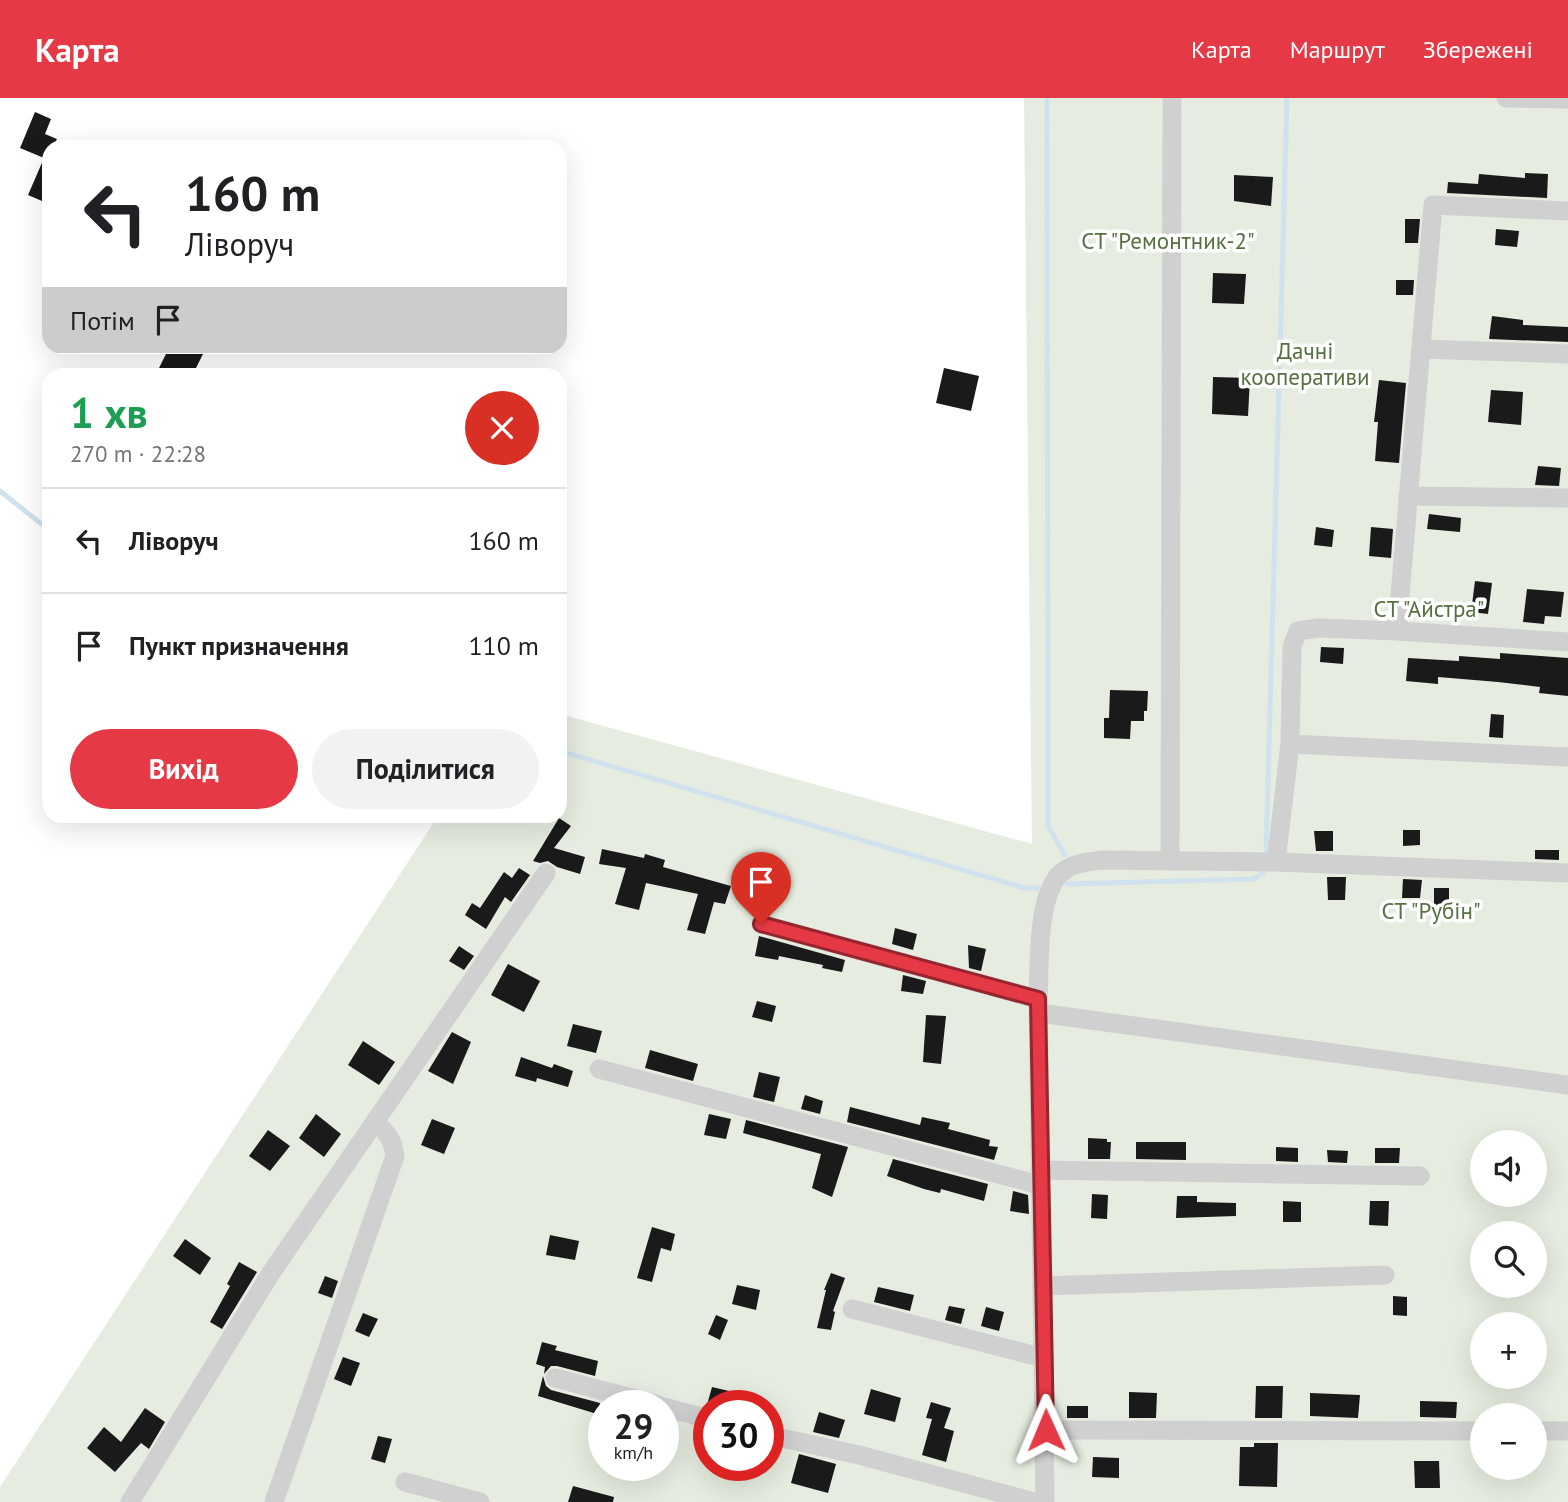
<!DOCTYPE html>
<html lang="uk">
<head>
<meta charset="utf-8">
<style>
	:root { --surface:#fff; --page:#f2f2f2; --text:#202124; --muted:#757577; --line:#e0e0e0; --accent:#e63946 }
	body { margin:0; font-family:"PT Sans",sans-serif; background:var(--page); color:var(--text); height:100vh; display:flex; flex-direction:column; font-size:26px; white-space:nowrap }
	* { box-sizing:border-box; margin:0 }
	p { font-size:23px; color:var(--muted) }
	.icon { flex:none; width:38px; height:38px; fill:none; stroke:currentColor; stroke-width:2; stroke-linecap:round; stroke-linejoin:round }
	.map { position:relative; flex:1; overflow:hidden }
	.panel { position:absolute; left:42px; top:270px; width:525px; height:455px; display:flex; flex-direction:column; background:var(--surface); border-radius:21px; box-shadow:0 7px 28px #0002 }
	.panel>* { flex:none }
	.top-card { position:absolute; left:42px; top:42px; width:525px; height:214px; border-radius:21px; box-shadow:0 7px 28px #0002; background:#fff; color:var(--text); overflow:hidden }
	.controls { position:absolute; left:1470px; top:1032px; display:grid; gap:14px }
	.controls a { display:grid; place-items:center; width:77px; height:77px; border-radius:50%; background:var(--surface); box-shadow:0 7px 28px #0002; font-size:35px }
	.speed { position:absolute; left:588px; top:1292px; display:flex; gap:14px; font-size:35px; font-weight:700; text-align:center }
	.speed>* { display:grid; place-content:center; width:91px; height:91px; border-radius:50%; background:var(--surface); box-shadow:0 7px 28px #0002; line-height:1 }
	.speed small { font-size:18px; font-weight:400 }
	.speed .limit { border:10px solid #d22; background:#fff; color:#111 }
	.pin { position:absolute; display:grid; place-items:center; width:60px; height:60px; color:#fff; margin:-72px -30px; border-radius:50% 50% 50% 0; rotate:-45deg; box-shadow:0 0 7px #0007 }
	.pin .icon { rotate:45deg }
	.me { position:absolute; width:77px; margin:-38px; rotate:359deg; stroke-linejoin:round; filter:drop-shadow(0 0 5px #0008) }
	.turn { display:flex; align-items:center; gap:24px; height:147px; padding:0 28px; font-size:32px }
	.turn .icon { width:91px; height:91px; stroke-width:2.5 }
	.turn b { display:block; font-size:49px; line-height:60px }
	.then { display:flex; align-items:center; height:66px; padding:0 28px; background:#0003; gap:14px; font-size:26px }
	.round { display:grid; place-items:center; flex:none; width:74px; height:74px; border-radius:37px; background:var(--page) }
	.head { display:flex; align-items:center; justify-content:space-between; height:119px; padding:0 28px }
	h1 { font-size:42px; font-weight:700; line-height:52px; color:#1e9e55 }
	.button { display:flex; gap:14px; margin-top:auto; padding:14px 28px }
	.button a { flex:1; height:80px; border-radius:42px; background:var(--accent); color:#fff; font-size:28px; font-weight:700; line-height:80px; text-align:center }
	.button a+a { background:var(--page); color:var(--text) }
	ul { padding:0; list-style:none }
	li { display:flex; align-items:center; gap:21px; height:105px; padding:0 28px; border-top:2px solid var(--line) }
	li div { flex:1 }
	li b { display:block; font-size:26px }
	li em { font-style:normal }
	header { display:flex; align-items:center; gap:42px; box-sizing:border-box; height:98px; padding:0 35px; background:var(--accent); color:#fff }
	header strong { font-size:33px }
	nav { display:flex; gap:38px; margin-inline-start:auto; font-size:24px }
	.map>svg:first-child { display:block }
	.green { fill:#e6ecdf; fill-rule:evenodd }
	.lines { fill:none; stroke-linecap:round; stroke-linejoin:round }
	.stream { stroke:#cfe2ee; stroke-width:5 }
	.building { fill:#1a1a1a }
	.minor { stroke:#d0d0d0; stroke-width:19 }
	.route-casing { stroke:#96252e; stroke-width:18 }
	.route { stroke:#e63946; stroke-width:12 }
	.labels { text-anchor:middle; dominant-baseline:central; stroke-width:7; stroke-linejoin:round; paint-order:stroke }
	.park-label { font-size:23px; fill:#56703f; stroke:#fff }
</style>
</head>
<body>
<header>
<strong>Карта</strong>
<nav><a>Карта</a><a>Маршрут</a><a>Збережені</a></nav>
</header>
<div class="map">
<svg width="1568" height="1404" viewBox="0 0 1568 1404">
	<rect width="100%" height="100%" fill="#fff"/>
	<path class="green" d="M1024,0H1568V1404H0V1389L438,718H560V616L1032,746ZM1482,1045H1535V1097H1482ZM1482,1136H1535V1188H1482ZM1482,1227H1535V1279H1482ZM604,1307H663V1367H604ZM709,1307H768V1367H709ZM1482,1318H1535V1370H1482Z"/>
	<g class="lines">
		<g class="stream">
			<path d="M1047,0L1048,728L1065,757"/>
			<path d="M0,393L49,432"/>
			<path d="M560,653L1024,790H1037"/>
			<path d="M1266,755L1287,0"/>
			<path d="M1067,786L1254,781L1264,774"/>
		</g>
	</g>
	<g class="building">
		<path d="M35,14L51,21L45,36L57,41L53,49H49V106L28,97L44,60L20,50Z"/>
		<path d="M1525,75L1548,76L1547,100L1447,95L1448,84L1478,86L1479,76L1525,80Z"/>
		<path d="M1234,77L1273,79L1271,108L1234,103Z"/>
		<path d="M1405,121H1420L1418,145H1405Z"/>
		<path d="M1496,131L1519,133L1517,149L1495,147Z"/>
		<path d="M1213,175L1246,176L1244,206L1212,205Z"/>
		<path d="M1396,182H1414L1413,197H1396Z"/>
		<path d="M1492,218L1523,222V227L1568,229V244L1489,241Z"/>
		<path d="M170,248H207L193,276H156Z"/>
		<path d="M944,270L979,278L971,313L936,305Z"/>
		<path d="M1213,279L1250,280L1248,318L1212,316Z"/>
		<path d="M1379,282L1406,285L1399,365L1375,363L1378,324H1374Z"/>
		<path d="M1491,292L1523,294L1521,327L1488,324Z"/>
		<path d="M1538,368L1561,370L1559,388L1535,387Z"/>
		<path d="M1429,416L1461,420L1460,434L1427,431Z"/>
		<path d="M1316,429L1334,432L1332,449L1314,447Z"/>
		<path d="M1371,429L1393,431L1391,460L1369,458Z"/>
		<path d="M1475,483L1492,485L1488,516L1471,514Z"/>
		<path d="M1527,491L1564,494L1561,519L1545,518L1544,526L1523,524Z"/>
		<path d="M1321,549L1344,550L1343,566L1320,564Z"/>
		<path d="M1500,555L1568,560V598L1539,595L1540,589L1498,584L1438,579V586L1406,583L1408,560L1459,563V558L1500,561Z"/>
		<path d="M1110,592L1148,593L1147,613H1144V623H1131L1130,641L1104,640V620H1109Z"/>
		<path d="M1491,616L1504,617L1503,640L1489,639Z"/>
		<path d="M559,720L571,728L554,750L585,759L580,776L557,769L548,763L540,765L533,763Z"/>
		<path d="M1403,732H1420V747L1403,748Z"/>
		<path d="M1314,733H1333V753H1316Z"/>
		<path d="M602,751L644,760L645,756L665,762L663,769L731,788L725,806L714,804L705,836L687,832L698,796L646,785L639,812L615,806L626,770L599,766Z"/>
		<path d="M1535,752H1559V762L1535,761Z"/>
		<path d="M519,770L530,777L511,804L505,799L486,831L465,817L472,805L480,810L504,774L512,780Z"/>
		<path d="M1327,779H1346L1345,802H1328Z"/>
		<path d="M1403,781L1422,782L1420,800H1402Z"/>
		<rect x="1434" y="790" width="15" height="21"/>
		<path d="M895,830L917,836L913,852L892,846Z"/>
		<path d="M759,838L845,862L842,874L822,870L823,867L779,858L778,862L755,858Z"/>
		<path d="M968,847L986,851L981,873L969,870Z"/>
		<path d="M459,848L474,858L464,872L449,863Z"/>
		<path d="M508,866L540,883L524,914L491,897Z"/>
		<path d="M903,877L926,883L923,896L901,893Z"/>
		<path d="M757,903L776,908L772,924L752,919Z"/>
		<path d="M926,917L946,918L941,966L923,964Z"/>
		<path d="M573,926L602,933L596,955L567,948Z"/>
		<path d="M452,934L471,944L453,986L428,973Z"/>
		<path d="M363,943L395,964L379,987L348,967Z"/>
		<path d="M650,952L698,966L693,983L645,970Z"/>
		<path d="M521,959L552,970L554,966L573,973L568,989L537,980L536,984L515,978Z"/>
		<path d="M759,974L780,979L774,1004L753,999Z"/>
		<path d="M805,997L823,1003L820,1016L801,1011Z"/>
		<path d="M850,1009L920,1027L922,1019L950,1025L948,1031L990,1042L989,1048L998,1049L994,1062L847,1024Z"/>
		<path d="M316,1016L341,1036L324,1059L299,1040Z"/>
		<path d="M709,1016L731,1021L726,1041L704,1037Z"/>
		<path d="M432,1021L455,1030L444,1056L421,1047Z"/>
		<path d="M746,1022L848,1049L832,1099L812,1090L821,1056L743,1035Z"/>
		<path d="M268,1032L290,1048L270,1073L249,1058Z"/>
		<path d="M1088,1040L1107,1041V1044H1111L1110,1061H1088Z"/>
		<path d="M1136,1044H1186V1062L1136,1061Z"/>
		<path d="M1276,1049L1298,1050V1064L1276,1063Z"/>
		<path d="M1375,1050H1400L1399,1065H1375Z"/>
		<path d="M1327,1052L1348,1053L1347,1065L1328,1064Z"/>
		<path d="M893,1061L988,1086L984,1103L941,1091L940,1095L924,1091L887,1078Z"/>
		<path d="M1013,1093L1028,1097L1029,1116L1010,1113Z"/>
		<path d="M1092,1096L1108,1097L1107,1121L1091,1120Z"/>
		<path d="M1177,1098H1197V1104L1236,1105V1118L1176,1120Z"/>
		<path d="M1283,1103L1301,1104V1124H1283Z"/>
		<path d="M1370,1103H1389L1388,1128L1369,1127Z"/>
		<path d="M652,1129L675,1136L671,1153L661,1150L652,1184L637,1180Z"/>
		<path d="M550,1137L579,1143L575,1162L546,1157Z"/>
		<path d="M185,1141L211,1160L200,1177L173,1158Z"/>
		<path d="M239,1164L257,1174L222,1231L210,1224L230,1188L227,1186Z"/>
		<path d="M831,1175L845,1180L833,1213L835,1214L831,1232L817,1230L826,1192H824Z"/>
		<path d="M325,1178L338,1183L332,1200L318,1195Z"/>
		<path d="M737,1187L760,1192L756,1212L732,1206Z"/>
		<path d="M878,1189L914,1197L910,1213L874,1204Z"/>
		<path d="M1393,1198L1407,1199V1218L1393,1217Z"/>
		<path d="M949,1208L965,1211L961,1226L945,1222Z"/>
		<path d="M986,1209L1004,1214L999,1233L981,1228Z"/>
		<path d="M363,1215L378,1221L369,1239L355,1233Z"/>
		<path d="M716,1217L728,1222L720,1242L708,1236Z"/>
		<path d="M542,1244L557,1248L555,1252L598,1263L595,1278L557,1268H551L544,1276L545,1269L536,1266Z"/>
		<path d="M343,1259L360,1265L351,1288L334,1281Z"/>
		<path d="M543,1278L546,1288L551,1292L600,1305L597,1316L538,1298Z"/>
		<path d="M1256,1288H1283L1282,1320H1255Z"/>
		<path d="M712,1289L729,1293L725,1307H707Z"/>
		<path d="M871,1291L901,1300L895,1324L864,1316Z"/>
		<path d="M1129,1294L1157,1295L1156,1320H1129Z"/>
		<path d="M1310,1295L1360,1297L1358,1320L1310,1318Z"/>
		<path d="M1420,1303L1457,1304L1456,1320L1420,1319Z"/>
		<path d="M931,1304L951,1310L944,1330L954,1333L946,1364L922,1357L932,1321L926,1320Z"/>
		<rect x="1067" y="1308" width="21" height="12"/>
		<path d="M145,1310L165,1324L149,1351L141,1345L115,1374L87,1350L104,1329L121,1344Z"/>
		<path d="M819,1314L845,1322L839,1340L813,1334Z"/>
		<path d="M378,1338L392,1341L385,1365L371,1361Z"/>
		<path d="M1254,1345H1278L1277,1389L1239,1388L1240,1349H1254Z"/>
		<path d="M799,1356L836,1366L828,1395L791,1385Z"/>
		<path d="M1093,1359L1119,1360V1380L1092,1379Z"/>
		<path d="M1414,1363H1439L1440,1390H1415Z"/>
		<path d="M573,1388L614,1399L613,1404H568Z"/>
	</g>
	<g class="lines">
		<g class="minor">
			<path d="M1506,0L1568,1"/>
			<path d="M1421,251L1568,256"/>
			<path d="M1408,398L1568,400"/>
			<path d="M1397,533L1433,107L1568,113"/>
			<path d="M1290,646L1292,549L1298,533L1318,530L1397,533L1568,544"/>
			<path d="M1170,763L1172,0"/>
			<path d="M1276,764L1568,775"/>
			<path d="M761,826L1038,901"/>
			<path d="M1039,915L1568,987"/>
			<path d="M599,971L1040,1087"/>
			<path d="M1040,1072L1420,1078"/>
			<path d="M1042,1188L1385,1177"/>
			<path d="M852,1211L1044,1260"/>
			<path d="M555,1280L658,1307"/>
			<path d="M663,1309L709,1321"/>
			<path d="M1046,1332L1482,1333"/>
			<path d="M1535,1333H1568"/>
			<path d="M768,1337L859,1357L1034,1404"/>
			<path d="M405,1384L480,1404"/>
			<path d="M130,1404L271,1175L546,775"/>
			<path d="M274,1404L395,1058C393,1042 387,1034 375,1024"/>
			<path d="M1045,1404L1038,901C1040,868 1036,798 1061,775C1072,765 1087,764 1102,762L1276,764L1290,646L1568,659"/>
		</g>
	</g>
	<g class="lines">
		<g class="route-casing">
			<path id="route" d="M761,826L1038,901L1046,1332"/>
		</g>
		<use href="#route" class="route"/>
	</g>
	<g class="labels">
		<g class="park-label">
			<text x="1168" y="142">СТ "Ремонтник-2"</text>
			<text x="1305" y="252">Дачні<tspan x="1305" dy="26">кооперативи</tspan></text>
			<text x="1429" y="510">СТ "Айстра"</text>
			<text x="1431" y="812">СТ "Рубін"</text>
		</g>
	</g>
</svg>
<div class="controls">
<a><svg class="icon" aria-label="sound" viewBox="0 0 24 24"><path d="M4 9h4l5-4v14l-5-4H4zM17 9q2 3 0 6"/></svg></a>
<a><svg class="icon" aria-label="search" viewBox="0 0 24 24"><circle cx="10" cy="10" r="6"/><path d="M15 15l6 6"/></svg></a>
<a>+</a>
<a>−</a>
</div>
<div class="speed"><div>29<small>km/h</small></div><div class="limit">30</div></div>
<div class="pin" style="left:761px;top:826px;background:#d93025"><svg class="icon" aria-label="arrive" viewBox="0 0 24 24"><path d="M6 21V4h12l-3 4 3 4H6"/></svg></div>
<svg class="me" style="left:1046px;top:1332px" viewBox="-20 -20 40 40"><path d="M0-17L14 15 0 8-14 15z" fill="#e63946" stroke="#fff" stroke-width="4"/></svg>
<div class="top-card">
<div class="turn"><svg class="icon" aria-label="left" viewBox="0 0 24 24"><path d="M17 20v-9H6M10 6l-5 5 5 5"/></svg><div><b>160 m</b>Ліворуч</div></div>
<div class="then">Потім<svg class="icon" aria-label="arrive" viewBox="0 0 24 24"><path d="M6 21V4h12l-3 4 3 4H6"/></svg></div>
</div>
<section class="panel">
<div class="head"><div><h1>1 хв</h1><p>270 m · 22:28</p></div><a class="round" style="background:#d93025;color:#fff"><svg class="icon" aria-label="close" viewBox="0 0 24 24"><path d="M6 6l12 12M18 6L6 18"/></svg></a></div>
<ul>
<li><svg class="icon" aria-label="left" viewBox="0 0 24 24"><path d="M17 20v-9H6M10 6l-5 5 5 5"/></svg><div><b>Ліворуч</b></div><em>160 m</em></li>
<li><svg class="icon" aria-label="arrive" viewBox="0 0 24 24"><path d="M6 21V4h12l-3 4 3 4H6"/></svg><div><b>Пункт призначення</b></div><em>110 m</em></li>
</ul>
<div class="button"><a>Вихід</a><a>Поділитися</a></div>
</section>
</div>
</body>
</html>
